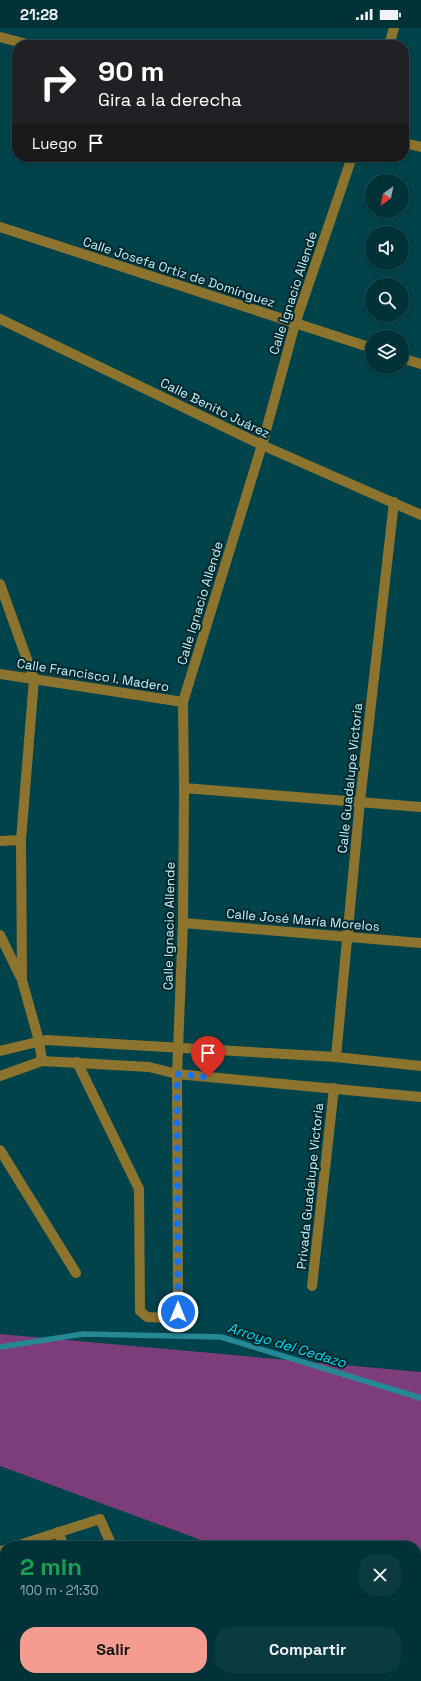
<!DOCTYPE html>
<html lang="es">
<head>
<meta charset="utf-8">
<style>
	:root { --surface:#013238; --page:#0b3a40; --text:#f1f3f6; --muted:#96aaae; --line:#234d53; --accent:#f59c90 }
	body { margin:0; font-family:"Space Grotesk",sans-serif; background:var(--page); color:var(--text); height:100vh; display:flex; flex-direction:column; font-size:15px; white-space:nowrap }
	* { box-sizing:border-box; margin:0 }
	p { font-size:13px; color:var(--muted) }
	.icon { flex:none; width:22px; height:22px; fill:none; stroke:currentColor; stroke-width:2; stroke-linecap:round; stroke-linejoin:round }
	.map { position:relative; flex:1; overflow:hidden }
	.sheet { position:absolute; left:0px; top:1513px; width:421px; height:140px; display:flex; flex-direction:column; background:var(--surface); border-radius:16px 16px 0 0; box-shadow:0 2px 6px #0003,0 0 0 1px var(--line) }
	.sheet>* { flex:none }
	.banner { position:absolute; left:12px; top:12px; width:397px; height:122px; border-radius:16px; box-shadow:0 2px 6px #0003,0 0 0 1px var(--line); background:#202124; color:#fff; overflow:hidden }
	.needle { width:26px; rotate:213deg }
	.tools { position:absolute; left:365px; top:146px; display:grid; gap:8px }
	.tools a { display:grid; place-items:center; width:44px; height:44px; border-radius:50%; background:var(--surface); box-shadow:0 2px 6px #0003,0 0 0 1px var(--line); font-size:20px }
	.pin { position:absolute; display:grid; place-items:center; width:34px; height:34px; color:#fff; margin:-41px -17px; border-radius:50% 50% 50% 0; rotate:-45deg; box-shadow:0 0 4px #0007 }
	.pin .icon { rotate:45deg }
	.me { position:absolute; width:44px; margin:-22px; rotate:0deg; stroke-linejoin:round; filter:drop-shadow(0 0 3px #0008) }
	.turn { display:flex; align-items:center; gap:14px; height:84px; padding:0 20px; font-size:18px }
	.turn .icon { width:52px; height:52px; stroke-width:2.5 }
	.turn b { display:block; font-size:28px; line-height:34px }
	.then { display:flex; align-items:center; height:38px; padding:0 20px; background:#0003; gap:8px; font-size:15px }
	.round { display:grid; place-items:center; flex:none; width:42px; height:42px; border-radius:16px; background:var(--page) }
	.headline { display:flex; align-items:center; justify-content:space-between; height:68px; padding:0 20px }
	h1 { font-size:24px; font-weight:600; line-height:30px; color:#1e9e55 }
	.button { display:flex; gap:8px; margin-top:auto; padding:8px 20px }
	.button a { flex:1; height:46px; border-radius:16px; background:var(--accent); color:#111; font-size:16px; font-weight:600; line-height:46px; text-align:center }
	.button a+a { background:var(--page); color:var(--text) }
	.status { display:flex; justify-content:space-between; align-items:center; height:28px; padding:0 20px; background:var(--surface); direction:ltr }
	.status svg { height:11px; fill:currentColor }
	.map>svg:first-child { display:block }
	.green { fill:#7d3d7b }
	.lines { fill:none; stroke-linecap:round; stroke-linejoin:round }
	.stream { stroke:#278895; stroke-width:5.5 }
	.minor { stroke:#8d742e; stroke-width:10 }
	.major { stroke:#d6ac32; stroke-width:10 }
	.route { stroke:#1a73e8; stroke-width:7; stroke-dasharray:0 12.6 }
	.labels { text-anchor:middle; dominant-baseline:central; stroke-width:4; stroke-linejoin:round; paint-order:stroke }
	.street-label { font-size:13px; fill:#c4f4fc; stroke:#03272c }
	.water-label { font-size:14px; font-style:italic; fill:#03def6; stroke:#03272c }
</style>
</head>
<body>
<div class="status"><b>21:28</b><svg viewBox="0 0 49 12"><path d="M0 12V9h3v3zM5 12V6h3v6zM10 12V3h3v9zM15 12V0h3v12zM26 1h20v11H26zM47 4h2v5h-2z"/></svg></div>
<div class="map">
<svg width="421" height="1653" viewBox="0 0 421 1653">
	<rect width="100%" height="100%" fill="#01434b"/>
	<path class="green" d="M0,1306L421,1344V1653L380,1648H416V1518H203L201,1512L0,1438Z"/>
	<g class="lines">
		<path class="stream" d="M0,1319L83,1306L221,1309L421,1370"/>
		<g class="minor">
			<path d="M0,9L31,17"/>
			<path d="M389,17L394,0"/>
			<path d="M404,115L421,119"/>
			<path d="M0,199L372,320"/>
			<path d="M0,291L262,417L421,487"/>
			<path d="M402,330L421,336"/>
			<path d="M0,556L34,651L21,812L22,952L39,1013L42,1033"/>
			<path d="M0,646L183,674"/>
			<path d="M184,760L421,779"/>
			<path d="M0,813L21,812"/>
			<path d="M183,895L421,915"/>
			<path d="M0,907L20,948"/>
			<path d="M0,1023L46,1012L336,1029L421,1038"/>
			<path d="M336,1029L360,773L394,474"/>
			<path d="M77,1034L139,1161L140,1283L147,1289L171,1290L178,1284L177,1046L183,895L184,760L183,674L262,417L295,296L352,129"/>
			<path d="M0,1048L42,1033L149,1039L177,1046L421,1069"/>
			<path d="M0,1122L76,1245"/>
			<path d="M312,1258L334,1060"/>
			<path d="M58,1504L64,1518"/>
			<path d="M16,1518L100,1491L112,1518"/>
			<path d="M0,1523L5,1522"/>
		</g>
		<g class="major">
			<path d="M0,1555L5,1566"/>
			<path d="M416,1631L421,1632"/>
			<path d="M40,1648L41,1653"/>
			<path d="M82,1648L91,1653"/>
			<path d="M233,1653L251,1648"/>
		</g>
	</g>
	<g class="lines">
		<path class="route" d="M178,1284L177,1046L208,1049"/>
	</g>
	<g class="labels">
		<g class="street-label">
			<text transform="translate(179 244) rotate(18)">Calle Josefa Ortiz de Domínguez</text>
			<text transform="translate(293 265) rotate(-72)">Calle Ignacio Allende</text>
			<text transform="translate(215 380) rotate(26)">Calle Benito Juárez</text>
			<text transform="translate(200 575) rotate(-73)">Calle Ignacio Allende</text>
			<text transform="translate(93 647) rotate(9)">Calle Francisco I. Madero</text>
			<text transform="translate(350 750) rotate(-84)">Calle Guadalupe Victoria</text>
			<text transform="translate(303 892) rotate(5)">Calle José María Morelos</text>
			<text transform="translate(169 898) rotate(-89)">Calle Ignacio Allende</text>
			<text transform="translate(310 1158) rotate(-84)">Privada Guadalupe Victoria</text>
		</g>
		<g class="water-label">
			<text transform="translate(287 1317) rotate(17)">Arroyo del Cedazo</text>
		</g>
	</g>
</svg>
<div class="tools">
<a><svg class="needle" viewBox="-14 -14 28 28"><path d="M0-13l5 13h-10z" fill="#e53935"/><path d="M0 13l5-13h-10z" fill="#96aaae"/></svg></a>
<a><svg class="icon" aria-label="sound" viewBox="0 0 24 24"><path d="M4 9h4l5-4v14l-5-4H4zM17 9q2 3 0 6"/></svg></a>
<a><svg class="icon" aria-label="search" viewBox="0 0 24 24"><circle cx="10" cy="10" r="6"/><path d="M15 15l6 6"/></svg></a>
<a><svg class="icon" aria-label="layers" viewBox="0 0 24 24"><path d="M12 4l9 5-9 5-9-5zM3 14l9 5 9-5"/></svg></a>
</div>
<div class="pin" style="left:208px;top:1049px;background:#d93025"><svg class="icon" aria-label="arrive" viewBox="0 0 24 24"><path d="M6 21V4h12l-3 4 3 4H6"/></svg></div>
<svg class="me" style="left:178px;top:1284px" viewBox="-20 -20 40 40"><circle r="17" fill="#1a73e8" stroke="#fff" stroke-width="3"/><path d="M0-11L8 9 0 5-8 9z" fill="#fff"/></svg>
<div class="banner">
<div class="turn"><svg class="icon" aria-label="right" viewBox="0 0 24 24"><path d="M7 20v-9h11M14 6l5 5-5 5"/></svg><div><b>90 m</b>Gira a la derecha</div></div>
<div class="then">Luego<svg class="icon" aria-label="arrive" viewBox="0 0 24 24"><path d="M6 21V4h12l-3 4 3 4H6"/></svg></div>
</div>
<section class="sheet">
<div class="headline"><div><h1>2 min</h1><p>100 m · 21:30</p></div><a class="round"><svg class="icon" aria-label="close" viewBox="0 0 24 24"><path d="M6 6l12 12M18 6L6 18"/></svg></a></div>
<div class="button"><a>Salir</a><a>Compartir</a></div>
</section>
</div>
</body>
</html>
